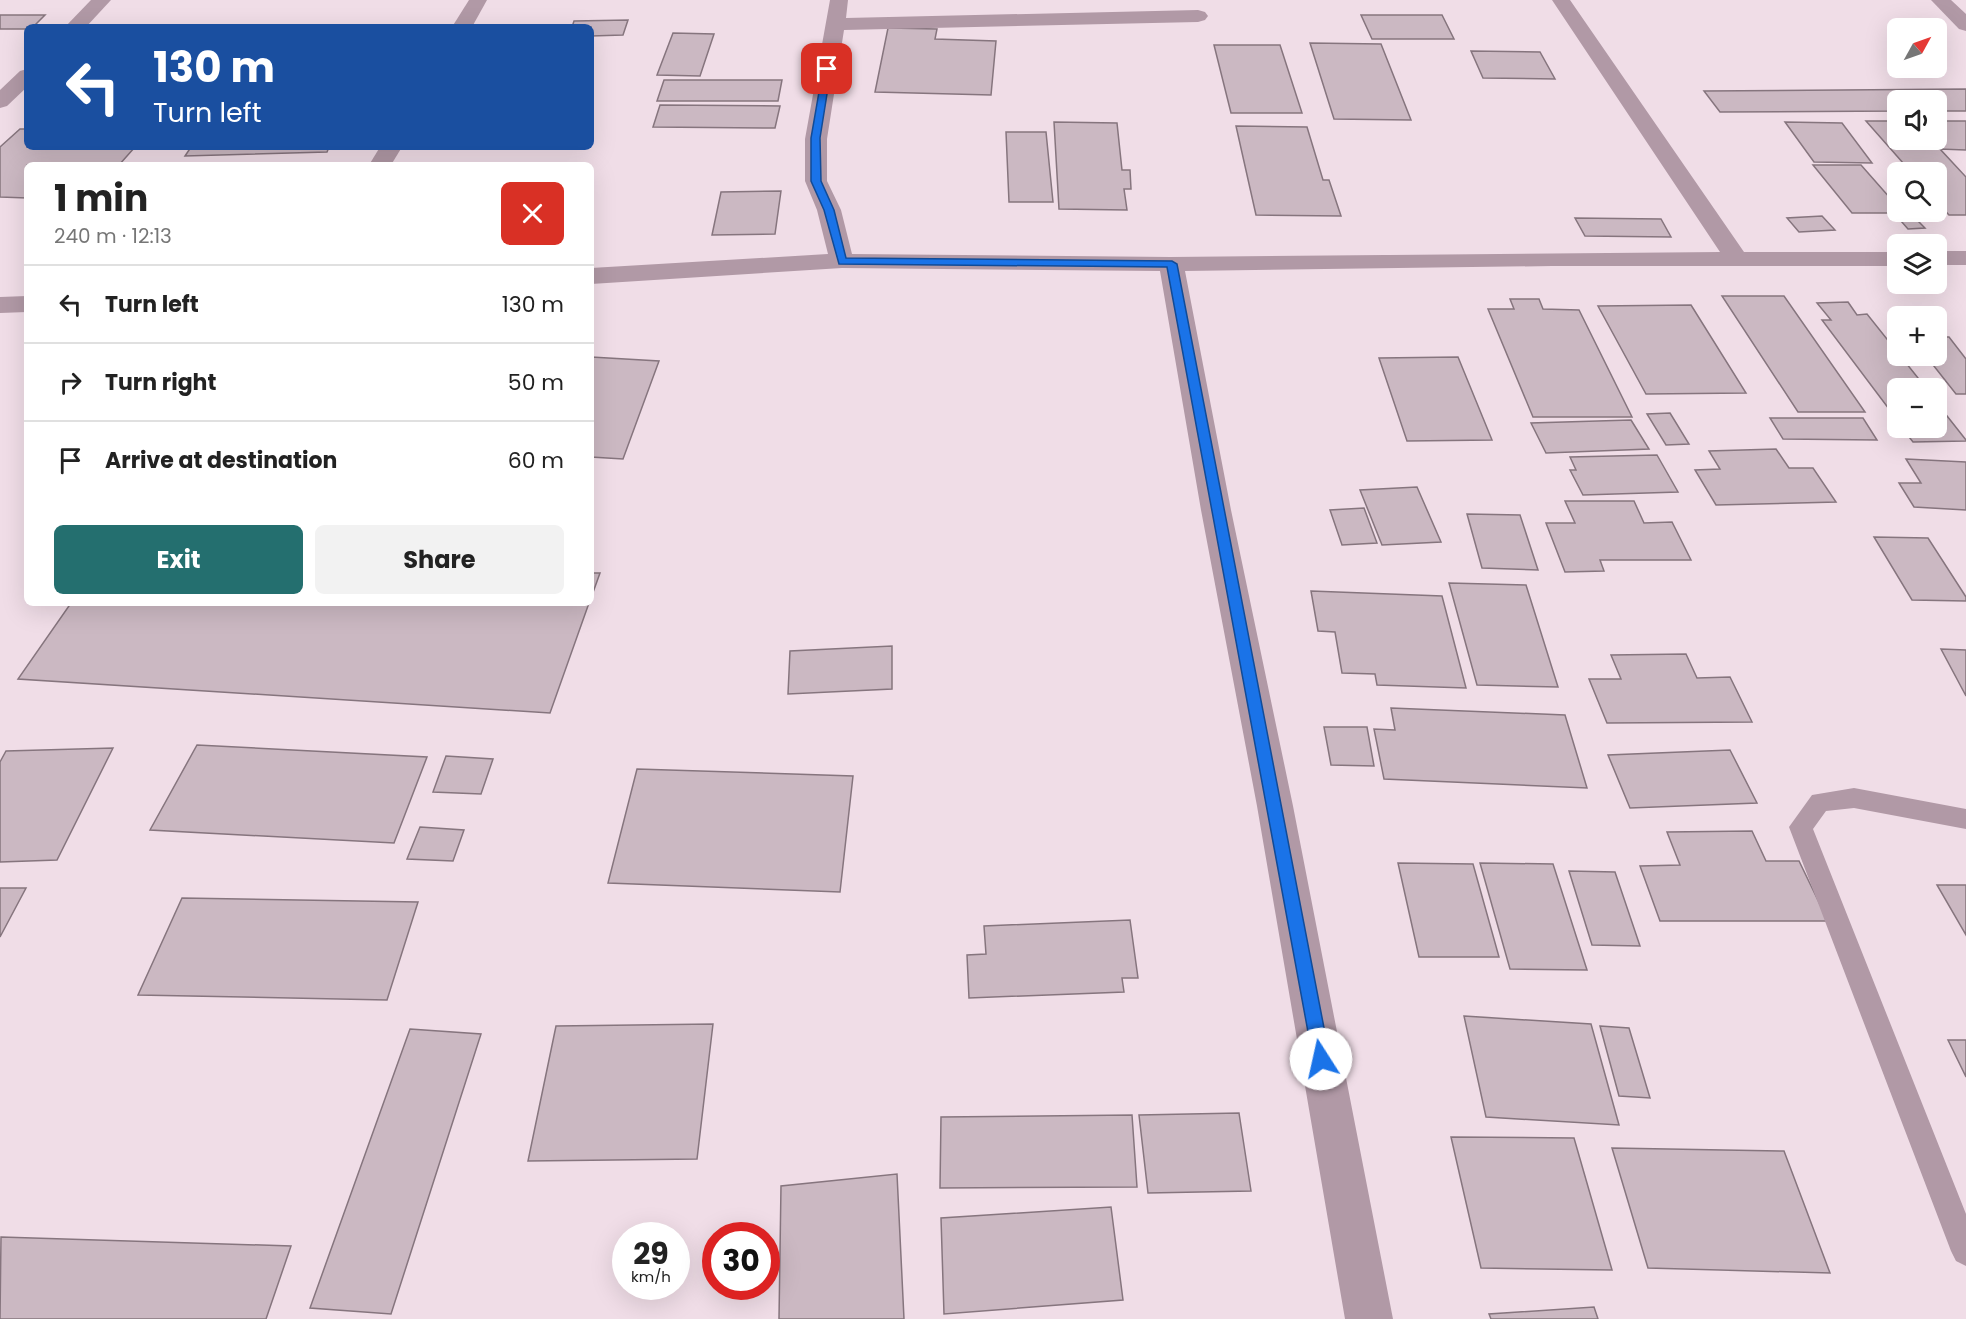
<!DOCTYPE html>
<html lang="en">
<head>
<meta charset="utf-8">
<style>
	:root { --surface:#fff; --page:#f2f2f2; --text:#222; --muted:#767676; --line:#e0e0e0; --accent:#246f6f }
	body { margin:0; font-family:Poppins,sans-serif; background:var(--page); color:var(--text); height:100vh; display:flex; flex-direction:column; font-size:22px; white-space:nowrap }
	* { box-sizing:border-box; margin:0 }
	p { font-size:20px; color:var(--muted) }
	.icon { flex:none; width:33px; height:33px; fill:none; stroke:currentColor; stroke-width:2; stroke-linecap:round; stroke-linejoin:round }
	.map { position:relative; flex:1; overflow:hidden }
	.details { position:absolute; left:24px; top:162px; width:570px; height:444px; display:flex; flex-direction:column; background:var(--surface); border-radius:9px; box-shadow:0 6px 24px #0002 }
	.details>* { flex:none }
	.banner { position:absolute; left:24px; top:24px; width:570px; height:126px; border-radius:9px; box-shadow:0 6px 24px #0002; background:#1a4fa0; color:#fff; overflow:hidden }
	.needle { width:39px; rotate:50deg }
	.tools { position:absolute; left:1887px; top:18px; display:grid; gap:12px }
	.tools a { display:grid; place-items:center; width:60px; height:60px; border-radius:9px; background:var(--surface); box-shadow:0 6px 24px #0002; font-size:30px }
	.speed { position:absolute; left:612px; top:1222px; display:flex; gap:12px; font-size:30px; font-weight:700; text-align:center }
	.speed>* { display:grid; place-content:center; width:78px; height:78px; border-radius:50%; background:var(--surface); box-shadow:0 6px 24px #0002; line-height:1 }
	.speed small { font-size:15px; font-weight:400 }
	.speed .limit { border:9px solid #d22; background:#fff; color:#111 }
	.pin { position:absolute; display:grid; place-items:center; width:51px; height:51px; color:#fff; margin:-26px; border-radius:12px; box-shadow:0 3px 9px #0006 }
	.me { position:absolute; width:66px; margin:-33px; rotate:350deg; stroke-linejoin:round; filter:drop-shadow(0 0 4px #0008) }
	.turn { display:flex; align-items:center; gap:21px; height:126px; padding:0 30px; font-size:27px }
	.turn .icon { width:78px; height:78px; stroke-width:2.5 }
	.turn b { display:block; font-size:42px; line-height:51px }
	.round { display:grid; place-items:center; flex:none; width:63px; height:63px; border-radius:9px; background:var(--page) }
	.head { display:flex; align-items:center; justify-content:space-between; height:102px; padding:0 30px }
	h1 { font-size:36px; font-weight:700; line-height:45px }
	.action { display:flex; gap:12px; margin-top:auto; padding:12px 30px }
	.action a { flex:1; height:69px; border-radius:9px; background:var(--accent); color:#fff; font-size:24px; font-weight:700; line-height:69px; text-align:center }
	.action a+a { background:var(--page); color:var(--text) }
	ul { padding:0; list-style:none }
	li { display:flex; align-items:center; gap:18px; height:78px; padding:0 30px; border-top:2px solid var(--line) }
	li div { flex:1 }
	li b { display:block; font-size:22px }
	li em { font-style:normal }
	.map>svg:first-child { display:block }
	.building { fill:#cbb8c2; stroke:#86757e; stroke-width:1.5 }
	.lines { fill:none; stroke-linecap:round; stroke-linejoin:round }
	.service { fill:#b199a6; fill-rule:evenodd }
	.minor { fill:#b199a6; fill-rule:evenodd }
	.route { fill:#1a73e8; stroke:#114b97; stroke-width:1.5 }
</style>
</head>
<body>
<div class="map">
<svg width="1966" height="1319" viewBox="0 0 1966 1319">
	<rect width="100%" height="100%" fill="#f0dde7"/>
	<g class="building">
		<path d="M0,15H45L33,27H27V29H0Z"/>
		<path d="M1361,15H1442L1454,39H1372Z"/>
		<path d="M628,20L623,35L591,36V27H572L574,21Z"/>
		<path d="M888,28L937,29L935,39L996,41L991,95L875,92Z"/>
		<path d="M673,33L714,34L700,76L657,75Z"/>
		<path d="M1310,43L1381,44L1411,120L1334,119Z"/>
		<path d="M1214,45H1280L1302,113H1231Z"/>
		<path d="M1471,51L1540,52L1555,79L1483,78Z"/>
		<path d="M664,80H782L778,101H657Z"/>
		<path d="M1966,89V111H1936V100H1898V111L1720,112L1704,91Z"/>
		<path d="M660,105L780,106L775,128L653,127Z"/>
		<path d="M1866,121H1898V140H1936V121H1966V150L1940,149L1966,177V215H1949L1936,201V172H1911Z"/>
		<path d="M1054,122L1117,123L1122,170H1130L1131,189H1124L1127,210L1059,209Z"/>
		<path d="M1785,122L1842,123L1872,163L1814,162Z"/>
		<path d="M1236,126L1307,127L1323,180H1329L1341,216L1256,215Z"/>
		<path d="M20,129H27V147H135L119,165H27V198L0,197V147Z"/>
		<path d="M1006,132H1046L1053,202H1009Z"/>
		<path d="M191,147H329L327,152L185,156Z"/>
		<path d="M1813,165H1861L1898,207V212L1902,213H1852Z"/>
		<path d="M781,191L775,234L712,235L721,192Z"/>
		<path d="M1822,216L1835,230L1799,232L1787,218Z"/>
		<path d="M1575,218L1661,219L1671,237L1585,236Z"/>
		<path d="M1901,221H1918L1925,228L1908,229Z"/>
		<path d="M1722,296H1784L1865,412H1798Z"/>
		<path d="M1510,299H1539L1543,309L1579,310L1632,417H1533L1488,309H1514Z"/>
		<path d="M1848,302L1857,315L1867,314L1926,388H1898V421L1822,320H1831L1817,303Z"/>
		<path d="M1691,305L1746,393L1646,394L1598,306Z"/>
		<path d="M1936,337H1949L1966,359V394H1956L1926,356H1936Z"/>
		<path d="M591,357L659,361L623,459L591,457Z"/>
		<path d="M1458,357L1492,440L1407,441L1379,358Z"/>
		<path d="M1936,402L1966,440V441L1913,442L1902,428H1936Z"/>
		<path d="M1670,413L1689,444L1666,445L1647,414Z"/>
		<path d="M1770,418H1863L1877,440L1783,439Z"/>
		<path d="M1631,420L1649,449L1546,453L1531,423Z"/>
		<path d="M1776,449L1789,468H1813L1836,502L1716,505L1695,470L1720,469L1709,451Z"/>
		<path d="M1657,455L1678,492L1583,495L1570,470H1576L1570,457Z"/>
		<path d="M1906,459L1966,462V510L1914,507L1899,483H1921Z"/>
		<path d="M1417,487L1441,542L1382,545L1360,490Z"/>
		<path d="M1565,501H1634L1644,523L1672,522L1691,560H1600L1604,571L1565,572L1546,523H1575Z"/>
		<path d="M1364,508L1377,543L1342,545L1330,510Z"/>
		<path d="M1467,514L1520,515L1538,570L1482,568Z"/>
		<path d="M1874,537L1928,538L1966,597V601L1912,600Z"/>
		<path d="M591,573H600L591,598Z"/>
		<path d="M1449,583L1526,585L1558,687L1477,685Z"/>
		<path d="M1311,591L1442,596L1466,688L1377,685L1375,674L1342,673L1335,632L1318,631Z"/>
		<path d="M71,603H589L550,713L18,679Z"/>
		<path d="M892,646V689L788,694L790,651Z"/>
		<path d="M1941,649L1966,650V696Z"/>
		<path d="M1686,654L1697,678L1730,677L1752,722L1607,723L1589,679H1621L1611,655Z"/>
		<path d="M1391,708L1565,715L1587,788L1384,779L1374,729L1395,730Z"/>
		<path d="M1324,727H1367L1374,766L1331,765Z"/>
		<path d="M197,745L427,757L394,843L150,830Z"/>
		<path d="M113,748L57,860L0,862V762L6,751Z"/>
		<path d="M1730,750L1757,803L1630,808L1608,755Z"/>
		<path d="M446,756L493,759L481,794L433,792Z"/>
		<path d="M637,769L853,776L840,892L608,883Z"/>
		<path d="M420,827L464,830L453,861L407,859Z"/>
		<path d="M1752,831L1766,861H1799L1828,921H1660L1640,866L1680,865L1667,832Z"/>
		<path d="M1398,863L1473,864L1499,957H1419Z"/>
		<path d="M1480,863L1553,864L1587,970L1510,969Z"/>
		<path d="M1569,871L1615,872L1640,946L1592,945Z"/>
		<path d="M1937,885H1966V935Z"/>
		<path d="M0,888H26L0,937Z"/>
		<path d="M182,898L418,902L387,1000L138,995Z"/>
		<path d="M1130,920L1138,978H1122L1124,992L969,998L967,955L986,954L984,926Z"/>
		<path d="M1464,1016L1591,1024L1619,1125L1486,1117Z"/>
		<path d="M713,1024L697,1159L528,1161L556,1026Z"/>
		<path d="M1600,1026L1629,1028L1650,1098L1619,1096Z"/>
		<path d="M410,1029L481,1034L391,1314L310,1308Z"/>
		<path d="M1948,1040H1966V1077Z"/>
		<path d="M1239,1113L1251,1191L1148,1193L1139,1115Z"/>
		<path d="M1132,1115L1137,1187L940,1188L941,1117Z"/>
		<path d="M1451,1137L1574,1138L1612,1270L1481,1268Z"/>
		<path d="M1612,1148L1784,1151L1830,1273L1648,1268Z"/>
		<path d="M897,1174L904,1319H779L781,1186Z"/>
		<path d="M1111,1207L1123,1300L944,1314L941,1218Z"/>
		<path d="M1,1237L291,1246L266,1319H0Z"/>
		<path d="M1594,1307L1598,1319H1491L1489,1314Z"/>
	</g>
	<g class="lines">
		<path class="service" d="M1854,788L1966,809V829L1854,808L1826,811L1813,829L1966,1214V1266L1956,1261L1951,1251L1789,827L1812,795Z"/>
		<g class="minor">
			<path d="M91,0H111L86,27H65Z"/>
			<path d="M469,0H487L472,27H452Z"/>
			<path d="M830,0H848L846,18L1198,10L1205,12L1208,16L1205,20L1198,22L844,30L827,139V181L841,210L852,254L1171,257L1720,252L1552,0H1570L1744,252H1898V266H1552L1185,271L1231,510L1293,806L1393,1319H1345L1257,806L1201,510L1160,271L842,268L591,284V268L828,254L817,210L805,181V139Z"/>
			<path d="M1931,0H1951L1966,14V31L1959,29Z"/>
			<path d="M27,69V87L7,106L0,108V90L20,71Z"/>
			<path d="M380,147H402L391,165H369Z"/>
			<rect x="1936" y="251" width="30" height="14"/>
			<path d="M27,296V312L0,313V297Z"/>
		</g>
	</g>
	<path class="route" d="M827,67L831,69L820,138L821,181L834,210L846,258L1172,261L1177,264L1330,1059L1327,1065L1321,1068L1315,1065L1313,1059L1167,267L839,264L824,210L811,181V138L823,69Z"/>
</svg>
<div class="tools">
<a><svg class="needle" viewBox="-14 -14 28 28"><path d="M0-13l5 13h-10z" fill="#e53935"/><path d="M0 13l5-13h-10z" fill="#767676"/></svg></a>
<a><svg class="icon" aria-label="sound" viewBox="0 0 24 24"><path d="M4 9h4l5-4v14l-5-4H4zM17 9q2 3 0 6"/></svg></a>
<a><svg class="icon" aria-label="search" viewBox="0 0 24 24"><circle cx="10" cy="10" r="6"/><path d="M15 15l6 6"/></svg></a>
<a><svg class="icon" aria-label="layers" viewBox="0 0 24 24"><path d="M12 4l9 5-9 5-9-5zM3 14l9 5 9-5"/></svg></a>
<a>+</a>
<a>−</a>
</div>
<div class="speed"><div>29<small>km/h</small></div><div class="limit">30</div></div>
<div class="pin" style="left:827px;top:69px;background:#d93025"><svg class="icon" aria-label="arrive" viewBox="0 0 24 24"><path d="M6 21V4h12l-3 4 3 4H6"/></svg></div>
<svg class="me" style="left:1321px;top:1059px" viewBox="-20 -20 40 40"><circle r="19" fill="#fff"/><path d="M0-13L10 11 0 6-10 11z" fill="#1a73e8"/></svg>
<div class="banner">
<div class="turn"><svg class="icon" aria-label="left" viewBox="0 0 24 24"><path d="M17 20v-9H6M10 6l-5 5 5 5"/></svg><div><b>130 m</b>Turn left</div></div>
</div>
<section class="details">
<div class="head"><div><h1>1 min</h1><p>240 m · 12:13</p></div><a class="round" style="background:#d93025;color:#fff"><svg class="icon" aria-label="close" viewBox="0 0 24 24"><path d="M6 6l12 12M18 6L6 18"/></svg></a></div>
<ul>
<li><svg class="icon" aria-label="left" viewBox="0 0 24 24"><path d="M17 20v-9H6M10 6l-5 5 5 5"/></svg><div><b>Turn left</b></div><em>130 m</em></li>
<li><svg class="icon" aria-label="right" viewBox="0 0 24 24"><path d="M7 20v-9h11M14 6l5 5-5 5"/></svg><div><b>Turn right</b></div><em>50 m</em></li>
<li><svg class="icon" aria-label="arrive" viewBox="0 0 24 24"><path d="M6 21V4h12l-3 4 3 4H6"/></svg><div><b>Arrive at destination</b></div><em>60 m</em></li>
</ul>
<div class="action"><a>Exit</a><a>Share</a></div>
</section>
</div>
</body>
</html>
